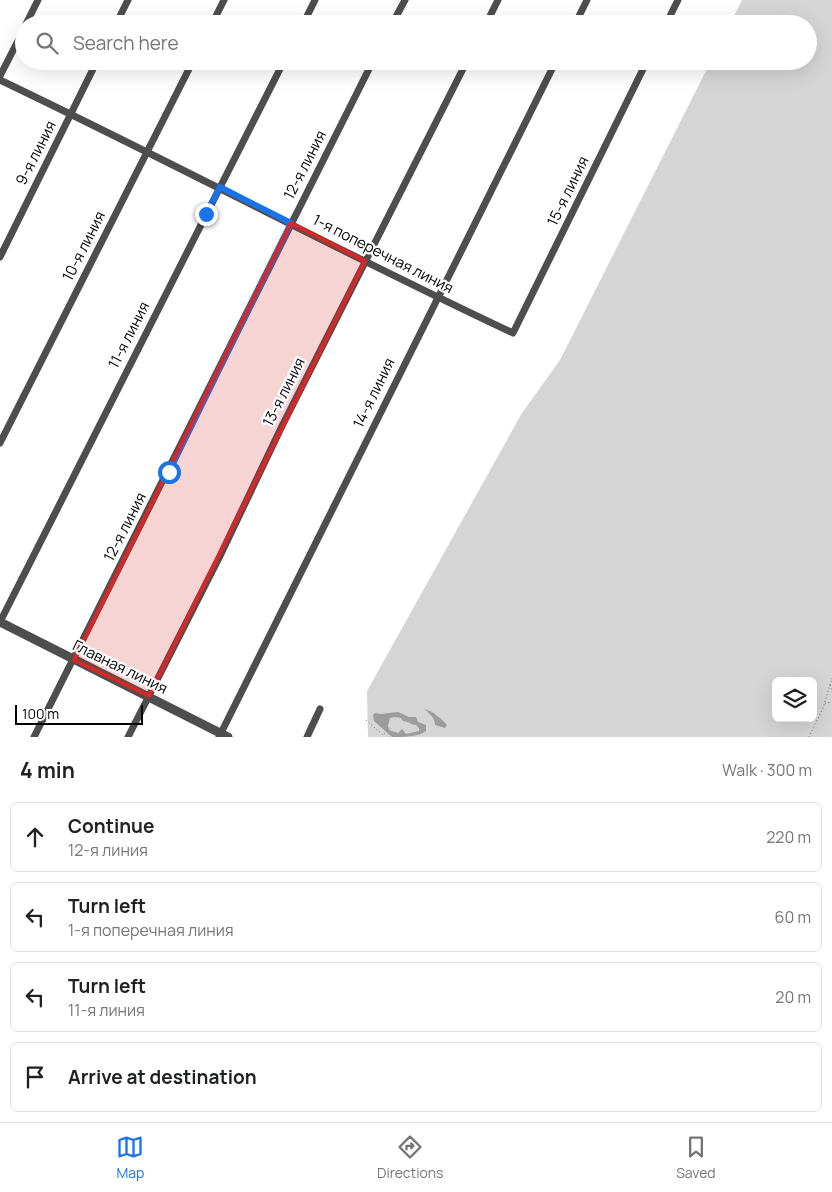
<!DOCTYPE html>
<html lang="en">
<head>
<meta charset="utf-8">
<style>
  body { margin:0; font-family:Manrope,sans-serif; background:#f6f6f6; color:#202124 }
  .controls { position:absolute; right:15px; bottom:15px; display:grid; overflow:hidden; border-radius:8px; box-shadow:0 5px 20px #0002 }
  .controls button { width:45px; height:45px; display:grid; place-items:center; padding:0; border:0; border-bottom:1px solid #e0e0e0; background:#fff; color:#202124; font:25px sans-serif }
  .scale { position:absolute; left:15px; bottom:12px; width:128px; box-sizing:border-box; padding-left:5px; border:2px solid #000; border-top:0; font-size:14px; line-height:18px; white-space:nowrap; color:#000; -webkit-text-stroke:4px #fff; paint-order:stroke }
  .stop { position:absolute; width:15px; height:15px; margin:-11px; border:4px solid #1a73e8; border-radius:50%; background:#fff }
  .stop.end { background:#1a73e8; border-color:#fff; box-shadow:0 1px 5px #0008 }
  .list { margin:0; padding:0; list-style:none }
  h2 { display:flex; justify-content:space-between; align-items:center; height:65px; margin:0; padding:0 20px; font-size:21px }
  h2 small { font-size:16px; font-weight:400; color:#757577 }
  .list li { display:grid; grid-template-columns:32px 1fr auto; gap:15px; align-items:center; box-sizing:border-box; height:70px; margin:0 10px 10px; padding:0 10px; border:1px solid #e0e0e0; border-radius:8px }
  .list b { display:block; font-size:19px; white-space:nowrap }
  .list p { margin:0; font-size:16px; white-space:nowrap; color:#757577 }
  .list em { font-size:16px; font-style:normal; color:#757577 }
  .icon { flex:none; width:28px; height:28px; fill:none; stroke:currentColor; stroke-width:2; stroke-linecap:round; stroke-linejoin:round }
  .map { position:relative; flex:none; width:832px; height:737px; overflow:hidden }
  .search { position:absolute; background:#fff; box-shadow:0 5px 20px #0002; left:15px; right:15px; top:15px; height:55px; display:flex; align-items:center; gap:12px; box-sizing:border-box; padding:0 18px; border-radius:28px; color:#757577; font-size:19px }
  .sheet { height:385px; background:#fff }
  nav { display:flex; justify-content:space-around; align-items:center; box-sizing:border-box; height:70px; border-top:1px solid #e0e0e0; background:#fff; font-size:14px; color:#757577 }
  nav a { display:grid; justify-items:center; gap:2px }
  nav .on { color:#1a73e8 }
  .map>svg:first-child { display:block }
  .green { fill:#d5d5d5; fill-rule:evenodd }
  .water { fill:#9c9c9c; fill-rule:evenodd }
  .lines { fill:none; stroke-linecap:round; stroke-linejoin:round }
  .path { stroke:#707070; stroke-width:1; stroke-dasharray:1 2.5; stroke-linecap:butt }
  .minor { stroke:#4e4e4e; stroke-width:7 }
  .tertiary { stroke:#4e4e4e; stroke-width:9 }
  .route { stroke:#1a73e8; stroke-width:6 }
  .marked { fill:#d62828; fill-opacity:0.2; stroke:#d62828; stroke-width:4; stroke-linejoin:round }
  .labels { text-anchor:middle; stroke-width:4.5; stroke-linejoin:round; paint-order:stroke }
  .street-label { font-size:15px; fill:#000; stroke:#fff }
</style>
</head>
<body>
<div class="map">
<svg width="832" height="737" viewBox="0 0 832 737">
  <rect width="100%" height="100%" fill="#fff"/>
  <!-- green -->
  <path class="green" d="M742,0H832V737H368L367,691L522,413L560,360L711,61H808V24H730ZM776,681H813V718H776Z"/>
  <!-- water -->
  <g class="water">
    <path d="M424,709C433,711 441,718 447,725L445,728L435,725C435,718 430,714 424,709Z"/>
    <path d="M398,712L409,717H416L418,722L426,725V731C419,737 402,737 392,737L374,721L373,715L375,713L381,714ZM395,717L401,718L403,721C408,721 411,725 416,725L419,728V731L406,734L402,729L398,733L389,730L388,726L390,718Z"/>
  </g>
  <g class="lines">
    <!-- path -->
    <g class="path">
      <polyline points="830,685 832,692"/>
      <polyline points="825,703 832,702"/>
      <polyline points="366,720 383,735 392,727"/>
      <polyline points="809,737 823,708 832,678"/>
    </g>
    <!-- minor -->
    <g class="minor">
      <polyline points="26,24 38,0"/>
      <polyline points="116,24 128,0"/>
      <polyline points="212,24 224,0"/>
      <polyline points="303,24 315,0"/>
      <polyline points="392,24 405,0"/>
      <polyline points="486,24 498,0"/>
      <polyline points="575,24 587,0"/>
      <polyline points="666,24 678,0"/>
      <polyline points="0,76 24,29"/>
      <path d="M0,80C172,162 340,252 513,333L647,61"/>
      <polyline points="0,257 97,61"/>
      <polyline points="0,443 193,61"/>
      <polyline points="0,622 284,61"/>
      <polyline points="34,737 373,61"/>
      <polyline points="128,737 220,556 282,426 467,61"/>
      <polyline points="219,737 556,61"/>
      <polyline points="307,737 320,709"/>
    </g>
    <!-- tertiary -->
    <polyline class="tertiary" points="0,622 228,737"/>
  </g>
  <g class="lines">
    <!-- route -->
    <polyline class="route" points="169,472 291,223 220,187 206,214"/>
  </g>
  <!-- marked area -->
  <path class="marked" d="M291,223L365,261L149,696L74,660Z"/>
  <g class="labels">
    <!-- street labels -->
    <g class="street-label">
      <text transform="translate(36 153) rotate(-63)" y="5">9-я линия</text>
      <text transform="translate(305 165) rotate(-63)" y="5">12-я линия</text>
      <text transform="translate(568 191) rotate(-64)" y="5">15-я линия</text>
      <text transform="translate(84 246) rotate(-63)" y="5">10-я линия</text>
      <text transform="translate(383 254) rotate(27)" y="5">1-я поперечная линия</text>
      <text transform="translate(129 335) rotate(-63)" y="5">11-я линия</text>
      <text transform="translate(284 392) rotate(-63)" y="5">13-я линия</text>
      <text transform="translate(374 393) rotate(-64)" y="5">14-я линия</text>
      <text transform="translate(125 527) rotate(-63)" y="5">12-я линия</text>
      <text transform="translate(120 667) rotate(26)" y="5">Главная линия</text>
    </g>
  </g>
</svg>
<div class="controls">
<button><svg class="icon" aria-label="layers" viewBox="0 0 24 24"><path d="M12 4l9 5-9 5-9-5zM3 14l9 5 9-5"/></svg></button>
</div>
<div class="scale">100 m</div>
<div class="stop" style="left:169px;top:472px"></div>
<div class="stop end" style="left:206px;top:214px"></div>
<div class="search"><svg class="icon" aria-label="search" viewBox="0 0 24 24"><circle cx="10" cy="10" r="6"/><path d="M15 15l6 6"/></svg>Search here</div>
</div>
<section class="sheet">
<h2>4 min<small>Walk · 300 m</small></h2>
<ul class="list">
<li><svg class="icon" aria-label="ahead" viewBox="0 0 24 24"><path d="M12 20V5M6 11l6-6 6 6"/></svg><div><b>Continue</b><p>12-я линия</p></div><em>220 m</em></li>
<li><svg class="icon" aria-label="left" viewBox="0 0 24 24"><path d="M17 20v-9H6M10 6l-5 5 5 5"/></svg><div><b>Turn left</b><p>1-я поперечная линия</p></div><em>60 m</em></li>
<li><svg class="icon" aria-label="left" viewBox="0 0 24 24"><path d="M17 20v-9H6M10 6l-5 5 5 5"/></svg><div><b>Turn left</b><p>11-я линия</p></div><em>20 m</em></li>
<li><svg class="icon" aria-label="arrive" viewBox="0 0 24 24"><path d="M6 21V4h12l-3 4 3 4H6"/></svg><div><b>Arrive at destination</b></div></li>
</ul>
</section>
<nav>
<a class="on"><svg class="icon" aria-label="map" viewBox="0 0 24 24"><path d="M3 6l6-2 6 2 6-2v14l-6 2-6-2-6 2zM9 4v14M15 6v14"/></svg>Map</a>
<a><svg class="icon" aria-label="directions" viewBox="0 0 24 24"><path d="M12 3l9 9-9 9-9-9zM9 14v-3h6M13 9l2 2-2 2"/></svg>Directions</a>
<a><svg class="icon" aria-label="saved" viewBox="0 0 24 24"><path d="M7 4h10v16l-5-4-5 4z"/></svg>Saved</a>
</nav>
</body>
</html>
